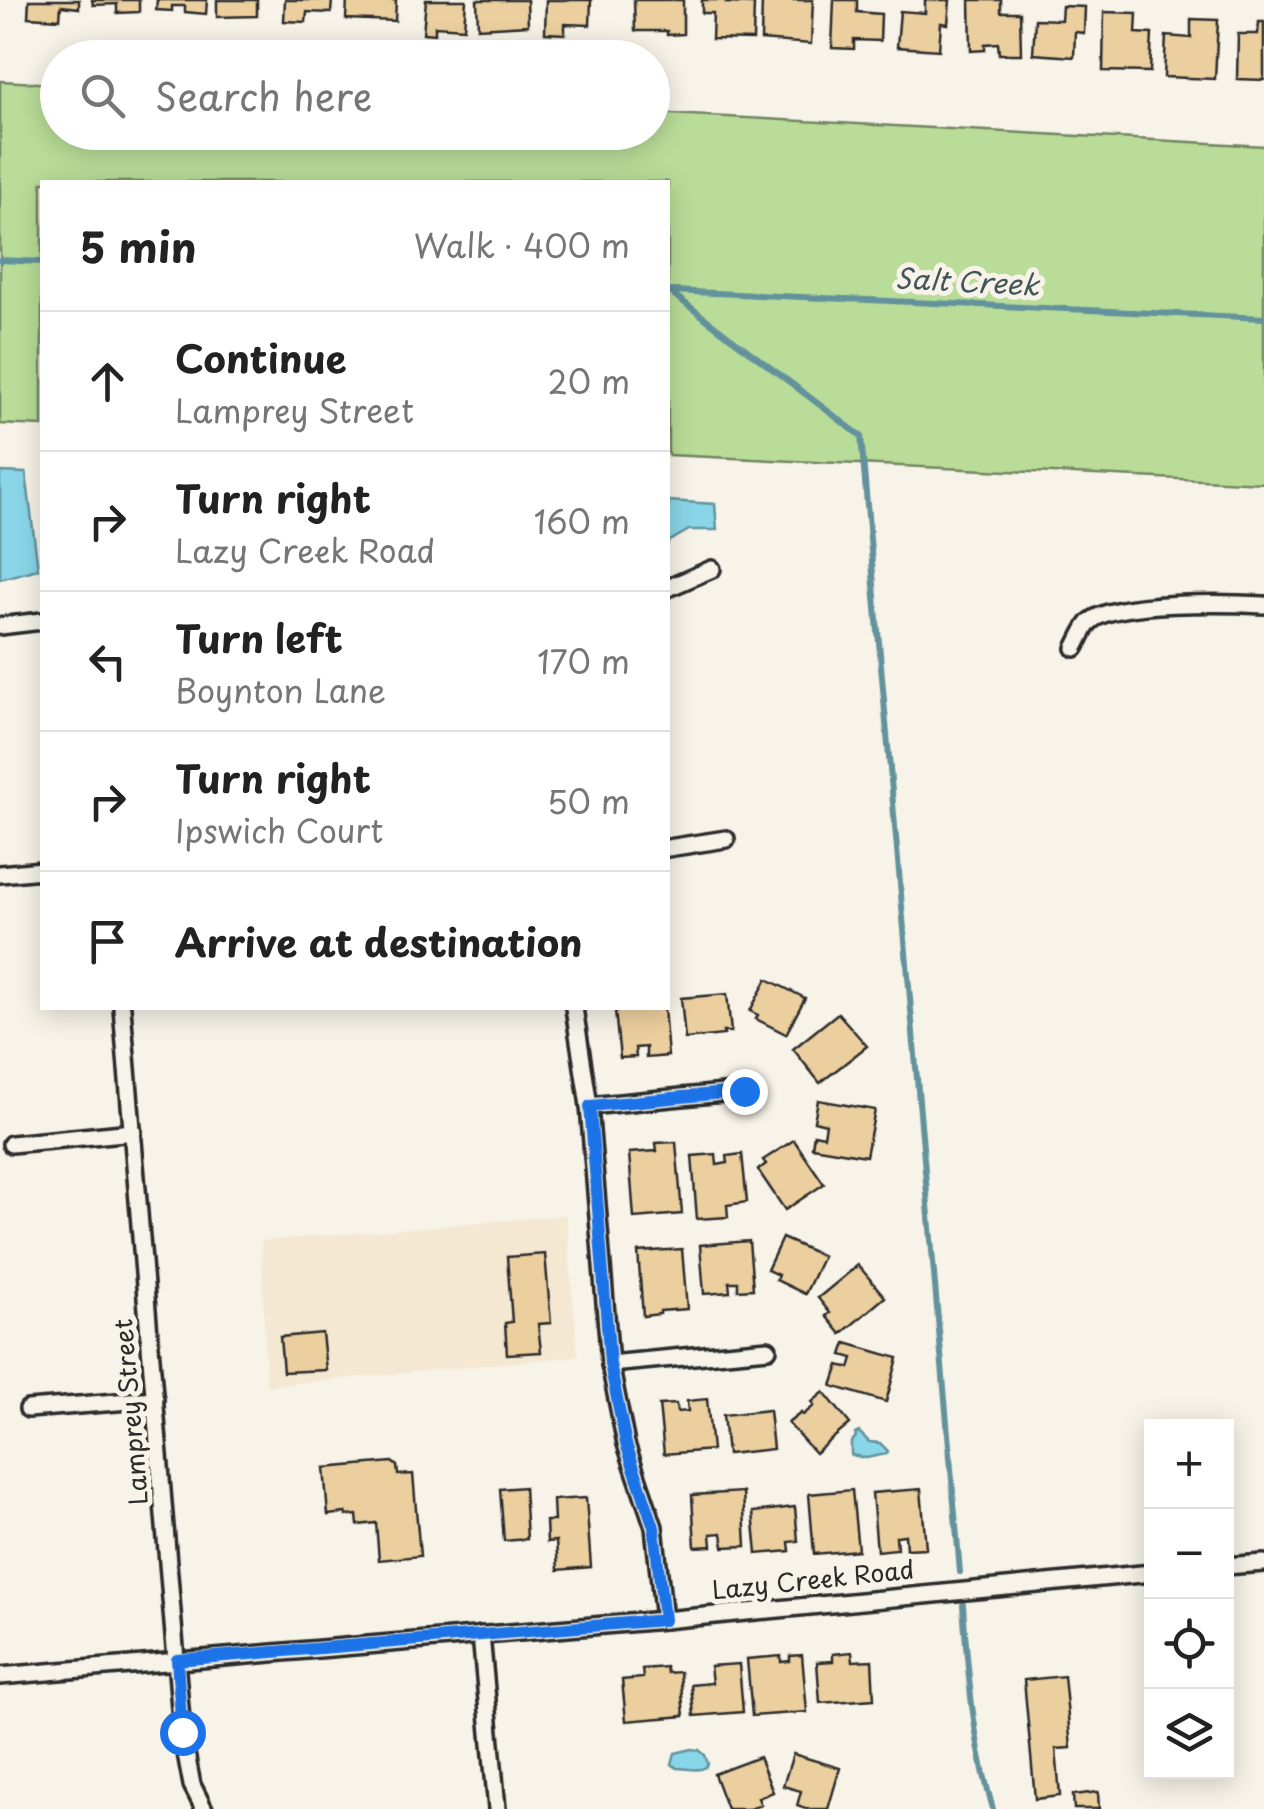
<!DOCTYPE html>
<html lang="en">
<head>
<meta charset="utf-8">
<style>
  body { margin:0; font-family:"Playpen Sans",sans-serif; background:#f6f6f6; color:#222 }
  .controls { position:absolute; right:30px; bottom:30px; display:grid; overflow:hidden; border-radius:0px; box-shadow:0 5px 25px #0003 }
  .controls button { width:90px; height:90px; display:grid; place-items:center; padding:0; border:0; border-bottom:2px solid #e0e0e0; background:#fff; color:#222; font:50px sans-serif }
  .stop { position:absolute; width:30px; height:30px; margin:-22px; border:8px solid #1a73e8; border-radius:50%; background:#fff }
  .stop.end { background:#1a73e8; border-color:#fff; box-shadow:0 2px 10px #0008 }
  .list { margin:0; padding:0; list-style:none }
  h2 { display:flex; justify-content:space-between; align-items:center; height:130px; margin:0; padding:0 40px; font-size:42px }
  h2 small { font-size:32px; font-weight:400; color:#767676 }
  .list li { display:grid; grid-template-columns:65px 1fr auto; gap:30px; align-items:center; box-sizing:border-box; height:140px; padding:0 40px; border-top:2px solid #e0e0e0 }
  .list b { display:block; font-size:38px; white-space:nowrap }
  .list p { margin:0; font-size:32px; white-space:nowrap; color:#767676 }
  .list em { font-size:32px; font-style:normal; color:#767676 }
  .icon { flex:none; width:55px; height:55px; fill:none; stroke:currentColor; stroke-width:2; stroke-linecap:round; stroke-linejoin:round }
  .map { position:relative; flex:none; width:1264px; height:1809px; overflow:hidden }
  .search { position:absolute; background:#fff; box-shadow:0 5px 25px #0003; left:40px; top:40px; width:630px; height:110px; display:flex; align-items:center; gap:25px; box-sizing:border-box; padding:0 35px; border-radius:55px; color:#767676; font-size:38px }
  .panel { position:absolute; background:#fff; box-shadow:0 5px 25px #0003; left:40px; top:180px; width:630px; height:830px; border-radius:0px }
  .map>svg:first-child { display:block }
  .built { fill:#f4e8d2 }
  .green { fill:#b9dd98; stroke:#728462; stroke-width:2.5 }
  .water { fill:#89d6e8; stroke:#63929c; stroke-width:2.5 }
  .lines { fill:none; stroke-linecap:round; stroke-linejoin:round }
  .stream { stroke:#63929c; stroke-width:6 }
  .building { fill:#eccf9f; stroke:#2b2b2b; stroke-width:2.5 }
  .minor-casing { stroke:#2b2b2b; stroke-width:22 }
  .minor { stroke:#f7f3e8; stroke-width:15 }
  .route { stroke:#1a73e8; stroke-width:12 }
  .labels { text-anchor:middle; stroke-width:10; stroke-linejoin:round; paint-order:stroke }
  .street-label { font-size:25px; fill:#2b2b2b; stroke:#f7f3e8 }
  .water-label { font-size:28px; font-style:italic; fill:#42565a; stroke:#f7f3e8 }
</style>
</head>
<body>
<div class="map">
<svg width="1264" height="1809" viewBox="0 0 1264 1809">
  <rect width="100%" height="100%" fill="#f7f3e8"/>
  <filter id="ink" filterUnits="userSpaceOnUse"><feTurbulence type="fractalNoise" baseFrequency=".01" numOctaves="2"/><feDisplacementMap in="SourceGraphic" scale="20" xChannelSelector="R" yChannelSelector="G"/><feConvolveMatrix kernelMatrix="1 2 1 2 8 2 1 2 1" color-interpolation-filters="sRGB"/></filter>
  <g filter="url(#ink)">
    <!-- built -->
    <polygon class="built" points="566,1215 578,1356 266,1386 261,1241"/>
    <!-- green -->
    <polygon class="green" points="0,81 57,84 58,132 652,132 653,113 1264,146 1264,483 668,455 668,182 42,182 42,426 0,424"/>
    <!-- water -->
    <g class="water">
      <polygon points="0,472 26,473 38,569 0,579"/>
      <polygon points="668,501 715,504 717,530 689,530 668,542"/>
      <polygon points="859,1432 869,1442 880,1443 888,1451 887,1454 866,1458 851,1455 851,1442 856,1437 855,1434"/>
      <path d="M692,1749L699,1750L705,1755L708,1764L706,1767C697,1772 687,1768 677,1768L672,1764L675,1753Z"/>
    </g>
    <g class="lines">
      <!-- stream -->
      <g class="stream">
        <polyline points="0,260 42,262"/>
        <polyline points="669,291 861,436 960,1572"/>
        <polyline points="671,291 1264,318"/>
        <path d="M963,1605C968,1675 973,1742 993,1809"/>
      </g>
    </g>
    <!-- building -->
    <g class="building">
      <polygon points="29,0 79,0 79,8 61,6 60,19 28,17"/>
      <polygon points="92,0 139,0 139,12 117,13 117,4 93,5"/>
      <polygon points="157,0 207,0 206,14 185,12 185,6 172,6 172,11 156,10"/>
      <polygon points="217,0 257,0 257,16 217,17"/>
      <polygon points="285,0 332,0 331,13 307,12 306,22 284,21"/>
      <polygon points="347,0 396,0 395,21 346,19"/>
      <polygon points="426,0 466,0 464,28 435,26 435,34 423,33"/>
      <polygon points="477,0 527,0 528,25 478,28"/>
      <polygon points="546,0 591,0 590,25 565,24 565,34 545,33"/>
      <polygon points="634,0 683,0 683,34 667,35 667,31 635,31"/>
      <polygon points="702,0 726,0 726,3 754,4 753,40 712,39 713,13 702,13"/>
      <polygon points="762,0 813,0 811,44 761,40"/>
      <polygon points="834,0 857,0 857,12 881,14 880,41 854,40 854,49 832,48"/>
      <polygon points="925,0 950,0 948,24 941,23 939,50 897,47 900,11 925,13"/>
      <polygon points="970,0 1001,0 1001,12 1020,12 1021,54 999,54 998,43 985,44 985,50 971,51"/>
      <polygon points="1062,6 1085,7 1084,33 1075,32 1074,57 1033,54 1035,19 1061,20"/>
      <polygon points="1104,12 1137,13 1136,33 1152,34 1150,72 1103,71"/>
      <polygon points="1191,19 1218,20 1215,79 1164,77 1166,36 1191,38"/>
      <polygon points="1259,22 1264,22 1264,80 1237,79 1238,34 1258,34"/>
      <polygon points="767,979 805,998 786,1034 756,1019 758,1015 750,1011"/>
      <polygon points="727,994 731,1032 723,1032 724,1035 685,1039 681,998"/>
      <polygon points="664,1008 668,1056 646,1058 646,1047 635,1048 636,1057 620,1058 615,1011"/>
      <polygon points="838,1013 867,1046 820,1083 793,1049"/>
      <polygon points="818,1100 875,1110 866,1156 812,1147 814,1134 824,1136 826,1124 814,1121"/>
      <polygon points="794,1140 824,1184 785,1210 758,1170 766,1164 763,1160"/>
      <polygon points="676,1142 682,1214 634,1218 629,1153 657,1151 656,1143"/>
      <polygon points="716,1154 717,1165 728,1163 727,1156 742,1154 747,1202 727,1205 728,1217 697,1219 692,1156"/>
      <polygon points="782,1238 823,1256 805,1294 776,1280 778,1275 767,1270"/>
      <polygon points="749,1241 753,1289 738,1290 738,1282 729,1282 730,1292 704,1294 700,1245"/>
      <polygon points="682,1249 687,1309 660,1311 660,1314 643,1316 638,1252"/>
      <polygon points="545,1254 551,1323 538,1324 541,1352 507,1354 505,1323 512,1322 507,1257"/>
      <polygon points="858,1265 885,1297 841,1334 826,1316 830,1313 818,1298"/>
      <polygon points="322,1333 326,1370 283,1372 280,1337"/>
      <polygon points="846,1343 898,1358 886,1402 832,1386 839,1365 850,1368 853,1358 842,1355"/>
      <polygon points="824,1392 850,1424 815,1453 788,1423 801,1413 803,1415 814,1406 812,1402"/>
      <polygon points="707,1399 712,1450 664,1454 659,1405 676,1404 677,1412 688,1411 687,1401"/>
      <polygon points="769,1410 773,1449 727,1454 723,1415"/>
      <polygon points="392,1462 397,1466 398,1475 413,1474 420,1556 379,1560 376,1523 358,1525 357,1515 346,1516 346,1513 328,1515 324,1468"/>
      <polygon points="524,1487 527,1539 504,1541 500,1489"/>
      <polygon points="921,1489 926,1548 906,1549 905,1535 896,1536 897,1549 877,1551 872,1493"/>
      <polygon points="852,1490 858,1550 814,1554 809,1494"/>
      <polygon points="743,1492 746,1546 724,1547 722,1533 711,1534 712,1546 695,1547 692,1495"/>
      <polygon points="586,1498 591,1567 558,1570 556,1541 547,1542 546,1521 554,1521 553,1500"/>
      <polygon points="795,1507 798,1541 789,1542 790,1551 757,1554 753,1512"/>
      <polygon points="852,1652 853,1661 872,1660 874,1699 820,1703 817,1662 833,1661 833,1654"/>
      <polygon points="802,1655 807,1712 752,1716 747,1659 781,1656 781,1662 790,1661 790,1656"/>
      <polygon points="739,1664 743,1712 694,1716 691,1685 712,1683 710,1666"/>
      <polygon points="666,1667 667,1673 680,1672 684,1716 626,1721 622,1680 643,1678 642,1669"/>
      <polygon points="1064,1676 1071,1748 1056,1749 1060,1796 1035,1799 1024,1680"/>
      <polygon points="793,1754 840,1768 828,1809 806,1809 797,1806 801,1791 783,1786"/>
      <polygon points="759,1757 773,1792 758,1798 761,1805 749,1809 727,1809 714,1774"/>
      <polygon points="1098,1792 1099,1809 1074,1809 1073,1795"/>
    </g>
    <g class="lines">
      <defs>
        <g id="minor">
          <polyline points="668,588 712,569"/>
          <polyline points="0,626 42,621"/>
          <path d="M1075,648C1080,640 1084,627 1091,621C1115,600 1230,603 1264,605"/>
          <polyline points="668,848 726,839"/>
          <polyline points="0,874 42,870"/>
          <polyline points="122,1008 182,1732 192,1785 204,1809"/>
          <polyline points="574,1008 589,1106 610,1364 626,1444 654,1527 664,1620"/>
          <polyline points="589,1106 744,1091"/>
          <polyline points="11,1144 133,1132"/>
          <polyline points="610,1364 768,1349"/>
          <polyline points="28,1409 155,1399"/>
          <polyline points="1226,1566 1264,1563"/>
          <polyline points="481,1635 497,1809"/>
          <polyline points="0,1676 664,1620 1152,1573"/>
        </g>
      </defs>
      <!-- minor casing -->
      <use href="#minor" class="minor-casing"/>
      <!-- minor -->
      <use href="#minor" class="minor"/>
    </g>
  </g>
  <g class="lines" filter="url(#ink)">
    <!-- route -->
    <polyline class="route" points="182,1732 177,1660 664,1620 654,1527 626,1444 610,1364 590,1106 744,1091"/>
  </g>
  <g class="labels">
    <!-- street labels -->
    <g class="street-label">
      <text transform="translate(131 1412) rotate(-95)" y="9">Lamprey Street</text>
      <text transform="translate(813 1580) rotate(-6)" y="9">Lazy Creek Road</text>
    </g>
    <!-- water labels -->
    <g class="water-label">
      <text transform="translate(967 282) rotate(3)" y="10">Salt Creek</text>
    </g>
  </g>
</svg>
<div class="controls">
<button>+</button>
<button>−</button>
<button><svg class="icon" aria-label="locate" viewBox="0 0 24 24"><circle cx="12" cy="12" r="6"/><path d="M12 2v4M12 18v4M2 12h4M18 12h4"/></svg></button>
<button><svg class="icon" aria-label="layers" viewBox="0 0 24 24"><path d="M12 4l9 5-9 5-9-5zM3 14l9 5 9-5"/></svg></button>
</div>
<div class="stop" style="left:182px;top:1732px"></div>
<div class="stop end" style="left:744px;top:1091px"></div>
<div class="search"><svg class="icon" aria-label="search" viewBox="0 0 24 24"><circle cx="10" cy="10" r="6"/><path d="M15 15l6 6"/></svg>Search here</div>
<section class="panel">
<h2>5 min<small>Walk · 400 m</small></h2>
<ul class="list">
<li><svg class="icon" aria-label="ahead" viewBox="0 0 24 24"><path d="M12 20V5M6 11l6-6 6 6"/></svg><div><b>Continue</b><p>Lamprey Street</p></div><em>20 m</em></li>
<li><svg class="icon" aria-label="right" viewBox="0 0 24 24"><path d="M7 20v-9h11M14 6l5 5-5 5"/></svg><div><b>Turn right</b><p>Lazy Creek Road</p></div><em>160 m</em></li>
<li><svg class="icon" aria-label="left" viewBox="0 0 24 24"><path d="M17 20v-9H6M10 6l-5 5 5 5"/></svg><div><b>Turn left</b><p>Boynton Lane</p></div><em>170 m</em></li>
<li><svg class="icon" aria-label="right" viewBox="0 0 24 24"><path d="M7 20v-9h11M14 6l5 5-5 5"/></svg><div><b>Turn right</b><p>Ipswich Court</p></div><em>50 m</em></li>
<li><svg class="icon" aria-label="arrive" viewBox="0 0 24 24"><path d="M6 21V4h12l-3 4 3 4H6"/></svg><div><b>Arrive at destination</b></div></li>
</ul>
</section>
</div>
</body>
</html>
